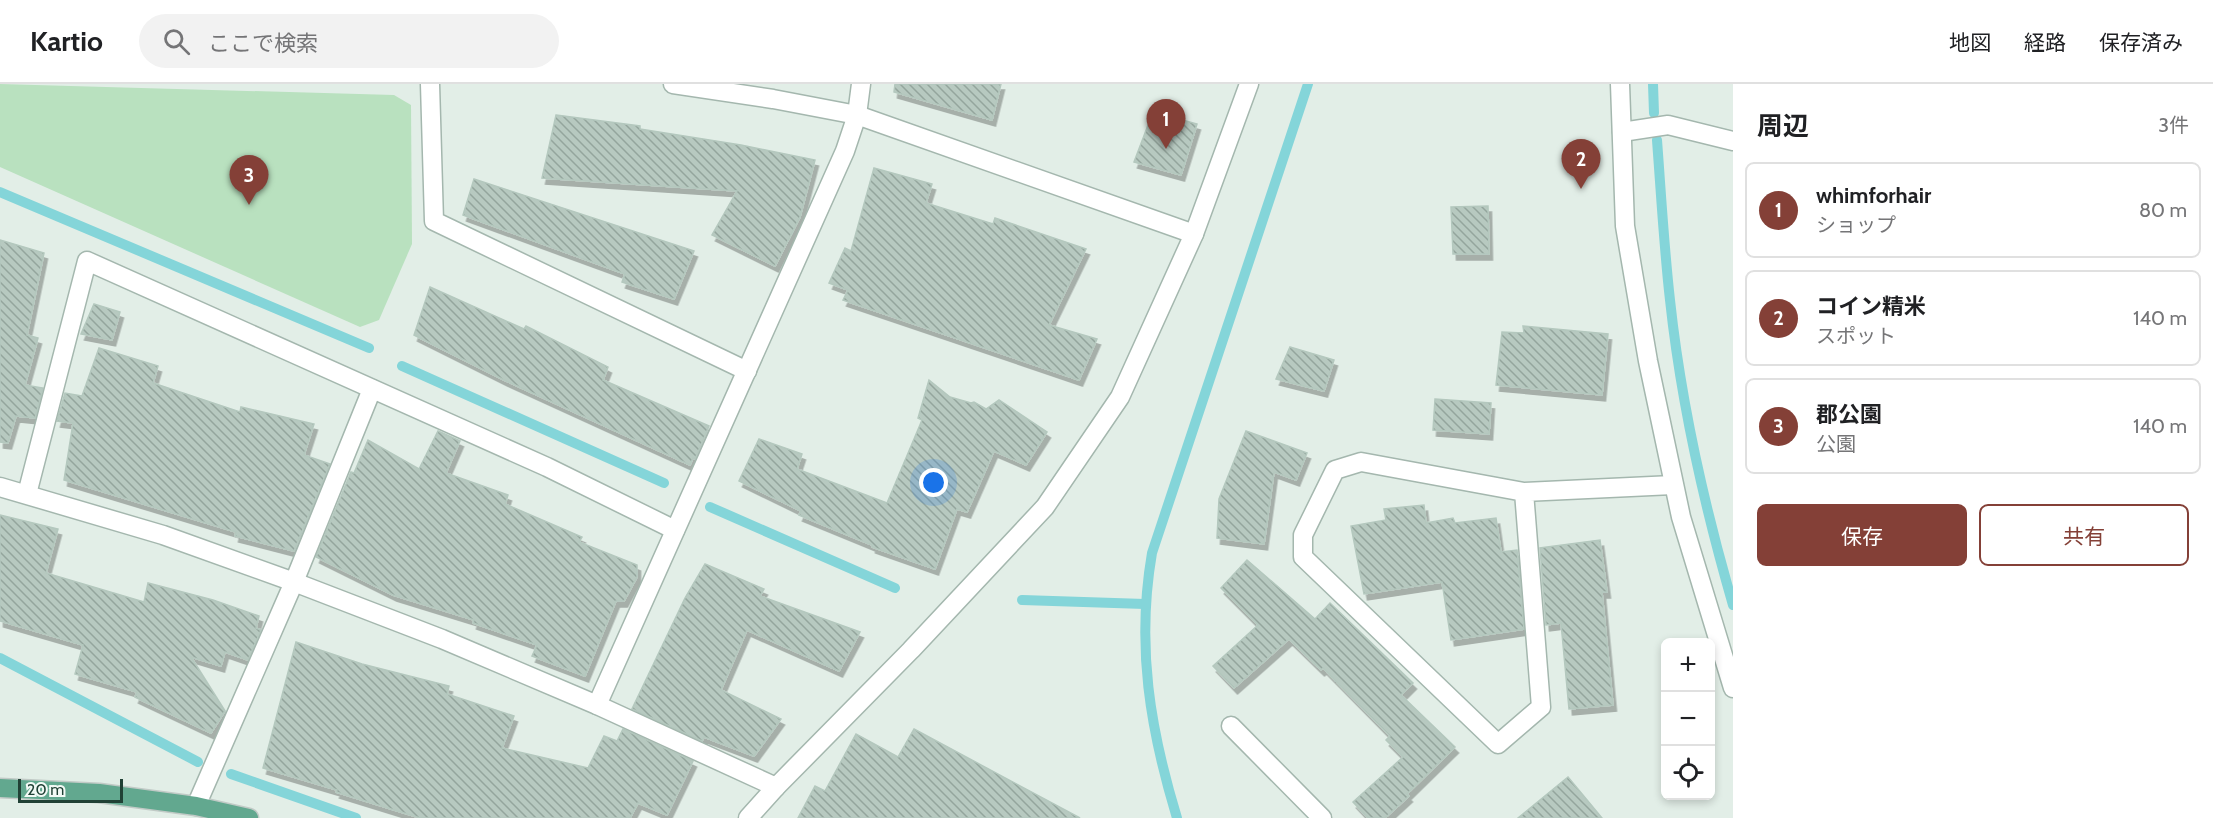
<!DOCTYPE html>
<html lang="ja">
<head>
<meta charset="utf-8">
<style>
  body { margin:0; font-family:Cabin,"Noto Sans JP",sans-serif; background:#f2f2f2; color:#202124 }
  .controls { position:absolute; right:18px; bottom:18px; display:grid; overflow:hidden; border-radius:9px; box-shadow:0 3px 9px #0003 }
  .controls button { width:54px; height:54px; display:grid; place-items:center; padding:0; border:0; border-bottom:2px solid #e0e0e0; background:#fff; color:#202124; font:30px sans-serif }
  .scale { position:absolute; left:18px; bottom:15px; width:105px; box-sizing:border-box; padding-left:6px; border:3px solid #204135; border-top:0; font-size:16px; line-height:21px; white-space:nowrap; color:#204135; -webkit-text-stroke:4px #f3faf6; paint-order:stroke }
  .you { position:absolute; left:934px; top:399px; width:21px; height:21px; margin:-15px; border:4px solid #fff; border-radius:50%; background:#1a73e8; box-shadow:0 0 0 9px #1a73e833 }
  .badge { display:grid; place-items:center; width:39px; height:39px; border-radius:50%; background:#844037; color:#fff; font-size:20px; font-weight:700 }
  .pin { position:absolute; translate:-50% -50px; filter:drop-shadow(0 2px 3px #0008) }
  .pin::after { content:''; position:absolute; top:32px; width:21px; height:18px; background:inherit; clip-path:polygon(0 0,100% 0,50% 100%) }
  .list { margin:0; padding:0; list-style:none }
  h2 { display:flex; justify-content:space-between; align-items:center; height:78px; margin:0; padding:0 24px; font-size:26px }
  h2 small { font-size:20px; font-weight:400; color:#757577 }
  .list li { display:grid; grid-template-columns:39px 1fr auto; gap:18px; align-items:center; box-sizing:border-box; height:96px; margin:0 12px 12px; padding:0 12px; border:2px solid #e0e0e0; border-radius:9px }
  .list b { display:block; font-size:22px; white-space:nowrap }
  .list p { margin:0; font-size:20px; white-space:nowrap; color:#757577 }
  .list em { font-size:20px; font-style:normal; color:#757577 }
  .actions { display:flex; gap:12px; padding:18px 24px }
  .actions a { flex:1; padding:14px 0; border:2px solid #844037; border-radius:9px; text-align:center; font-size:21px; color:#844037 }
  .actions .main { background:#844037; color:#fff }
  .icon { flex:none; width:33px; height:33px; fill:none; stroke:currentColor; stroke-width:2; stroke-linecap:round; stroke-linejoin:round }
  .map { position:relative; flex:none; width:1733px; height:734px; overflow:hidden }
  header { display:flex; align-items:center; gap:36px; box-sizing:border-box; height:84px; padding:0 30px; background:#fff; border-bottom:2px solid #e0e0e0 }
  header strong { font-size:28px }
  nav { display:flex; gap:33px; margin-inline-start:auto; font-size:21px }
  .search { width:420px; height:54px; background:#f2f2f2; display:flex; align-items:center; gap:15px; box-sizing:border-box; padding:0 21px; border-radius:33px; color:#757577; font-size:22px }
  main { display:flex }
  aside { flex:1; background:#fff }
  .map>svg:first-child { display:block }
  .park { fill:#b9e1bf }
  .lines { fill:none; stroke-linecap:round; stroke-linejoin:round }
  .stream { stroke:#84d5d9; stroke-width:10 }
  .building { fill:url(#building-back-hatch); stroke:#b4c8be; stroke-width:1.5; filter:url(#shadow) }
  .minor-casing { stroke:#a4b7ae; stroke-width:21 }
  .tertiary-casing { stroke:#a4b7ae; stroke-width:21 }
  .primary-casing { stroke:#c1cac6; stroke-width:21 }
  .minor { stroke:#fff; stroke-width:18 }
  .tertiary { stroke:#fff; stroke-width:18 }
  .primary { stroke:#62a88f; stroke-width:18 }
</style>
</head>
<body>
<header>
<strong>Kartio</strong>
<div class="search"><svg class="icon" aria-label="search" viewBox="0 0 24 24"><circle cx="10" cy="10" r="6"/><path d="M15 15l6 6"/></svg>ここで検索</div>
<nav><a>地図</a><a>経路</a><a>保存済み</a></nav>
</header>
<main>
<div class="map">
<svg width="1733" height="734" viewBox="0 0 1733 734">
  <defs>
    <pattern id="building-back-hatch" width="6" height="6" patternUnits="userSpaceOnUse" patternTransform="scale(1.5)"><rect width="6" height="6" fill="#b7c9c0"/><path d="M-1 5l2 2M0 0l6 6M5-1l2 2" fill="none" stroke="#94a59d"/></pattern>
    <filter id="shadow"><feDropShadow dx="3.5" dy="6" stdDeviation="0" flood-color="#0004"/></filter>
  </defs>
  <rect width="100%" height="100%" fill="#e2eee7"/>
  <!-- park -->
  <polygon class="park" points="0,0 394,11 411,21 412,160 379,236 360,243 0,83"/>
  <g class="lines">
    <!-- stream -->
    <g class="stream">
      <polyline points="1653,0 1654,29"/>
      <path d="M1657,56C1661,109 1664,163 1670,216C1681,319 1704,421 1733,521"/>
      <polyline points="0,108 369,264"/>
      <polyline points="402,282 664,399"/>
      <polyline points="710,423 895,504"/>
      <polyline points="1022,516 1145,520"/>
      <polyline points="0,574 198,678"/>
      <polyline points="231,690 356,734"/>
      <path d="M1177,734C1150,645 1136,562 1152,469L1308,0"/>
    </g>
  </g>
  <!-- building -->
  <g class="building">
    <polygon points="895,0 1001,0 992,36 894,8"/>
    <polygon points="1153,28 1197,40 1181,91 1134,78"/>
    <polygon points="556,31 640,42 640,45 741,61 815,76 800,133 775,182 712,151 737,107 542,94"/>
    <polygon points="874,84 932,100 926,119 993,140 995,134 1086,165 1049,241 1097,255 1079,296 843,216 848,206 829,199 845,164 851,167"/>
    <polygon points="474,95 694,167 674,215 622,198 625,190 463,131"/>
    <polygon points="1488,122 1489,170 1453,170 1451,123"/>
    <polygon points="0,156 44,169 27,251 38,254 25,301 43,304 35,334 16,332 8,359 0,358"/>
    <polygon points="430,203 524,245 526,242 608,283 603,296 709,342 695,375 693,374 690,381 504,296 414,251"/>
    <polygon points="94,220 120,228 112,256 81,250"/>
    <polygon points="1523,242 1608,250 1602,311 1496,301 1502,248 1524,249"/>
    <polygon points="1290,263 1334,276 1324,307 1276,295"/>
    <polygon points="99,264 158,282 153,299 240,328 241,323 314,340 304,371 330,380 294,467 235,452 236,448 64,396 73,339 57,337 65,309 82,312"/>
    <polygon points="929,296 950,313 971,319 974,318 986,325 999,316 1047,348 1026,381 994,367 967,428 957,425 935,485 872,463 872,461 799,431 801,427 739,397 759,355 802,370 797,385 887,419 922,336 918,334"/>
    <polygon points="1435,315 1491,319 1489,350 1433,346"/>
    <polygon points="438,347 460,357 446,389 508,411 505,420 582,453 579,458 637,481 637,493 624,517 616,517 585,592 532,572 537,561 473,539 474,536 393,511 316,473 351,388 354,389 368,356 419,385"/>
    <polygon points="1246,347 1307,369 1296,396 1274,388 1264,460 1217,454 1219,415"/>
    <polygon points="1424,421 1426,439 1453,434 1455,439 1496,434 1501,468 1517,466 1524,545 1451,556 1442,498 1364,510 1351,442 1386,436 1384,425"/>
    <polygon points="0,431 58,445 46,489 144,518 148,499 213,516 259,532 256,544 261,546 248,576 225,568 221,582 191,573 225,627 211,649 135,613 137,608 75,590 83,561 0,537"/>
    <polygon points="1600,456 1607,508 1602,508 1613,621 1569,625 1561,539 1546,541 1540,464"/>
    <polygon points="1247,476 1315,535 1330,519 1413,599 1401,611 1455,663 1407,710 1409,712 1385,734 1368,734 1353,718 1403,673 1386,656 1390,652 1323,584 1321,586 1289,555 1234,604 1213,582 1258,541 1221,504"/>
    <polygon points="705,480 764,505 760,512 860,548 839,587 747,546 721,606 781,635 754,672 704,653 702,657 632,625 685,514"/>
    <polygon points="296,558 362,580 449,602 447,610 514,632 502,664 588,684 604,652 617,657 623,645 693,677 667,731 638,719 630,734 420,734 336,708 337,706 263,684"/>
    <polygon points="914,645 1080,734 798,734 815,702 825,707 856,650 898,673"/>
    <polygon points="1568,693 1602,734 1518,734"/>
  </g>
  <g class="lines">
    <defs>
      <g id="minor">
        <polyline points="430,0 434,137 747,287"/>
        <polyline points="1620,0 1625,142 1648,277 1681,433 1733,604"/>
        <polyline points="1622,48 1668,41 1733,57"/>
        <polyline points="0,403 163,451 294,498 442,555 597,621 776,703"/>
        <polyline points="1524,408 1541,623 1498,660 1303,473 1303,451 1335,386 1361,378 1524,408 1673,401"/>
        <polyline points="27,410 87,177 547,383 675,446"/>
        <polyline points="597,621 845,67 857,31 861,0"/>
        <polyline points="1231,642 1322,734"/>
        <polyline points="196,722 294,498 372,305"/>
      </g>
      <g id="tertiary">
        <polyline points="673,0 773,15 857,31 1194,150"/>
        <polyline points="748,734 776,703 911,566 1045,423 1120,313 1194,150 1249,0"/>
      </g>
      <polyline id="primary" points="0,704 99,709 196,722 249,734"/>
    </defs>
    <!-- minor casing -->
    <use href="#minor" class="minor-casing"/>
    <!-- tertiary casing -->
    <use href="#tertiary" class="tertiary-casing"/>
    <!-- primary casing -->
    <use href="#primary" class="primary-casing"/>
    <!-- minor -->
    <use href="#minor" class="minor"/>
    <!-- tertiary -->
    <use href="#tertiary" class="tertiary"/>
    <!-- primary -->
    <use href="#primary" class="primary"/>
  </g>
</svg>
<div class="controls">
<button>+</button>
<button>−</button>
<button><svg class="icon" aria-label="locate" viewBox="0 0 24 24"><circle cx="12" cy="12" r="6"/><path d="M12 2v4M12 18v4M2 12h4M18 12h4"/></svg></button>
</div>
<div class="scale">20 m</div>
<div class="you"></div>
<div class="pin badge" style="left:1166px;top:65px">1</div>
<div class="pin badge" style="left:1581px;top:105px">2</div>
<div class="pin badge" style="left:249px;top:121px">3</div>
</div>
<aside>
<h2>周辺<small>3件</small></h2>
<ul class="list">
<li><span class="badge">1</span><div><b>whimforhair</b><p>ショップ</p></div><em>80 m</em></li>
<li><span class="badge">2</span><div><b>コイン精米</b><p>スポット</p></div><em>140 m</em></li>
<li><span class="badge">3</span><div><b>郡公園</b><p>公園</p></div><em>140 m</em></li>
</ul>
<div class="actions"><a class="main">保存</a><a>共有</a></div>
</aside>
</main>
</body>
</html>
